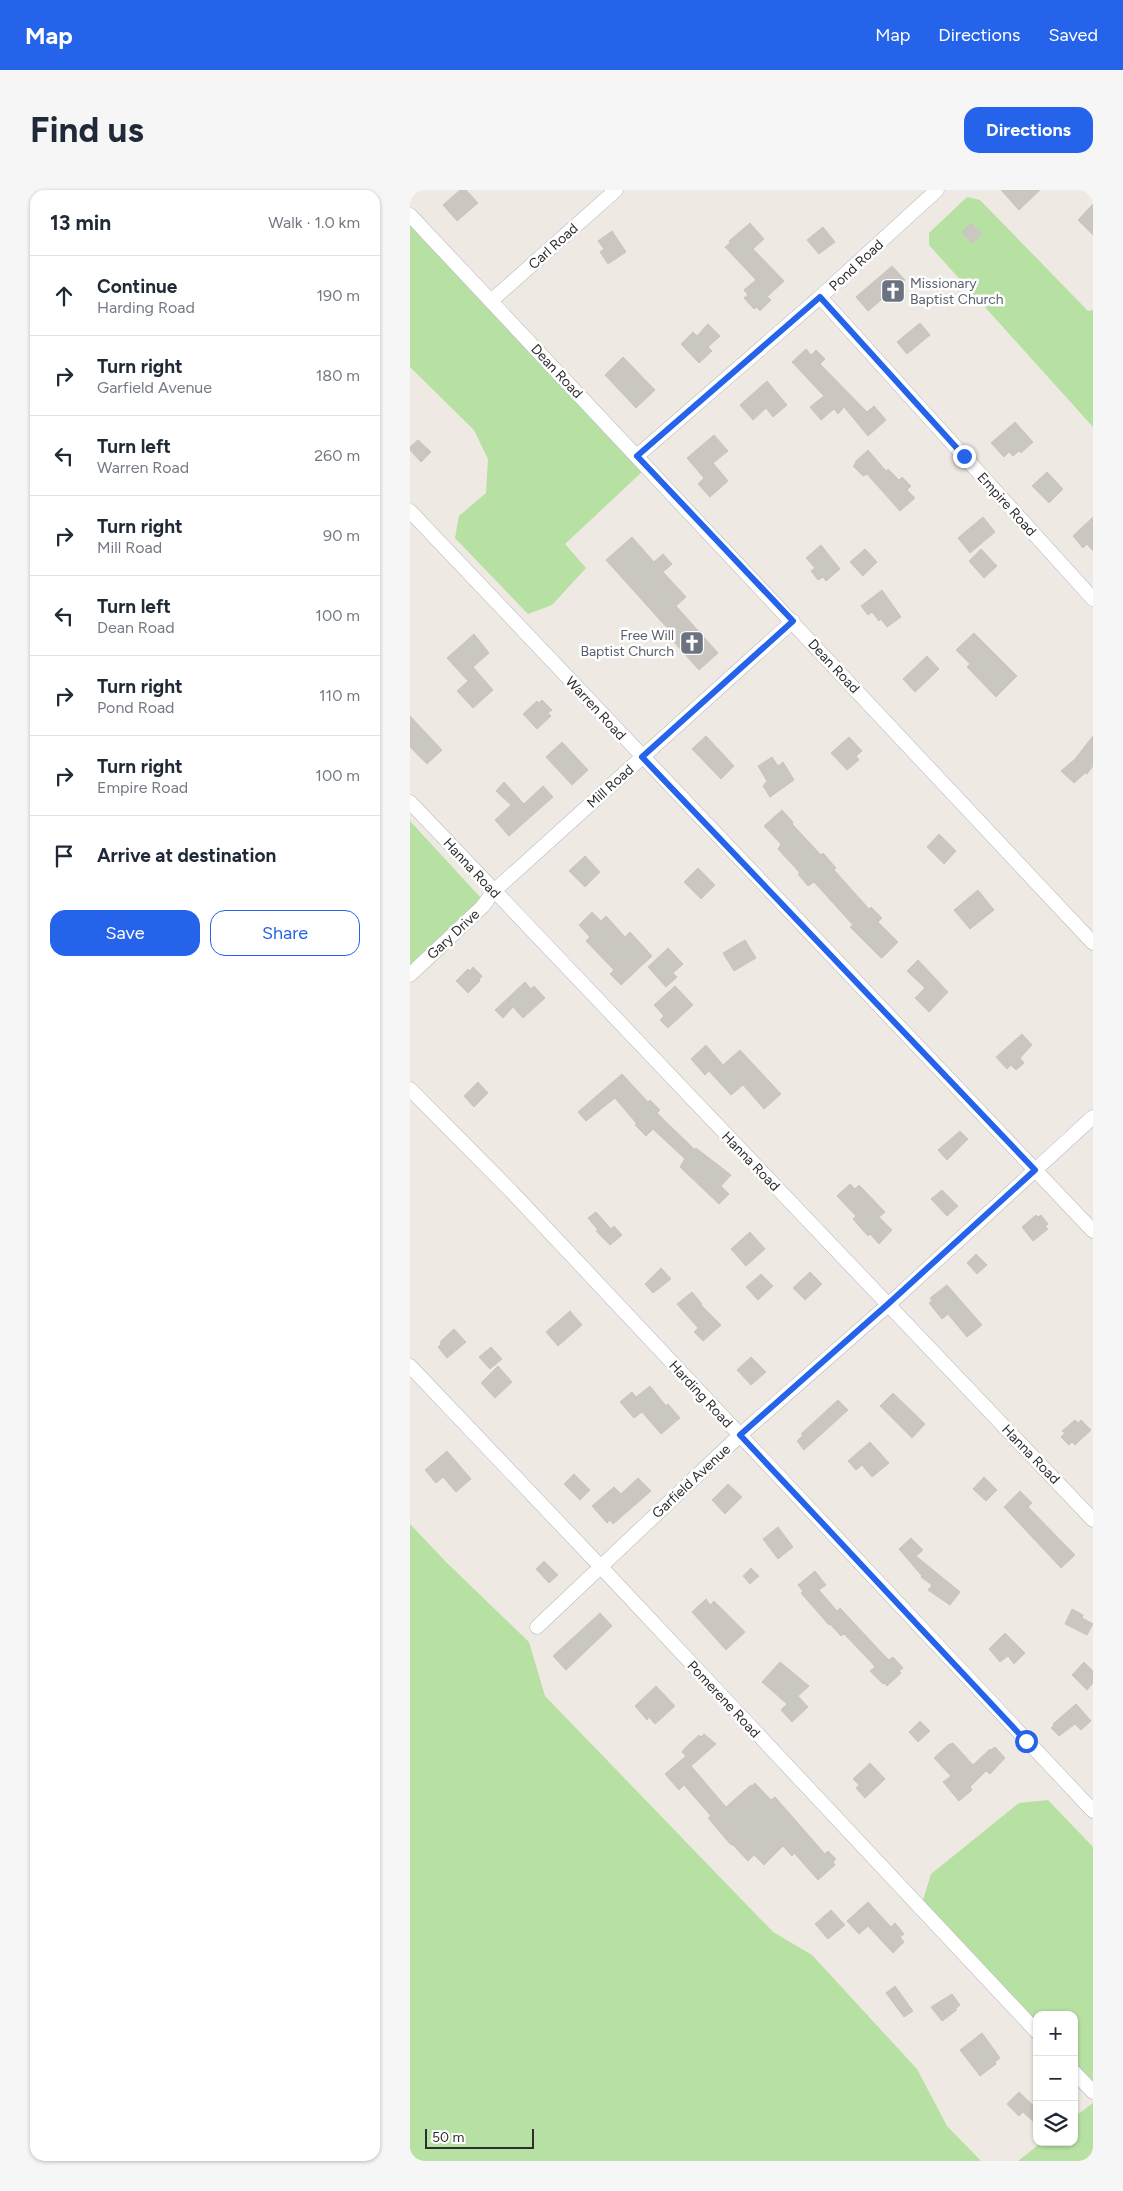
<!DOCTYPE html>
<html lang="en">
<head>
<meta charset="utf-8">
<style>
  body { margin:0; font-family:Figtree,sans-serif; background:#f6f6f7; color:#1f2937 }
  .controls { position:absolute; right:15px; bottom:15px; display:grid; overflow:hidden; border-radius:10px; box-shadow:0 1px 4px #0004 }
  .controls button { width:45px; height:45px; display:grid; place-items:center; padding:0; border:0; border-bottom:1px solid #e0e1e3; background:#fff; color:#1f2937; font:25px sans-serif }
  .scale { position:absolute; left:15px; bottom:12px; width:109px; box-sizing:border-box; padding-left:5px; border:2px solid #2e2e2e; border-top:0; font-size:14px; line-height:18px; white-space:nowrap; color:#2e2e2e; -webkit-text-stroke:4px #fff; paint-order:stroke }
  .stop { position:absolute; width:15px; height:15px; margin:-11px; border:4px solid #2563eb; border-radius:50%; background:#fff }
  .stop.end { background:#2563eb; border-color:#fff; box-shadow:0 1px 5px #0008 }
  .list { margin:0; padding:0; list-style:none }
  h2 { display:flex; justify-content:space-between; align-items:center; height:65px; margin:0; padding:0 20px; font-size:21px }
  h2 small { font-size:16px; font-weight:400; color:#747a83 }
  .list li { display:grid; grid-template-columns:32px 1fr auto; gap:15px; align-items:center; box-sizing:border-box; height:80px; padding:0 20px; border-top:1px solid #e0e1e3 }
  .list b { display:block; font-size:19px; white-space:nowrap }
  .list p { margin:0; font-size:16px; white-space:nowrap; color:#747a83 }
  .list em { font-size:16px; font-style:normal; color:#747a83 }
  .actions { display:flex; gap:10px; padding:15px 20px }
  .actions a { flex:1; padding:11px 0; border:1px solid #2563eb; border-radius:15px; text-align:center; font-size:18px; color:#2563eb }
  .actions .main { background:#2563eb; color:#fff }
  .icon { flex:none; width:28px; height:28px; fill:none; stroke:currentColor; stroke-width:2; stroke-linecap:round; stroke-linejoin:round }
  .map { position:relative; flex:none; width:683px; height:1971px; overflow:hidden; border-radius:15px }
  header { display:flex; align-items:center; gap:30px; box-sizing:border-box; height:70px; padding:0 25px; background:#2563eb; color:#fff }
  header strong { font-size:24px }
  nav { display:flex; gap:28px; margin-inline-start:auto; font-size:18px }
  .intro { display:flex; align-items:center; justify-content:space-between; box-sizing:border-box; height:120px; padding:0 30px }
  h1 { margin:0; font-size:35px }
  .button { padding:12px 22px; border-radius:15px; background:#2563eb; color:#fff; font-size:18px; font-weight:700 }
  main { display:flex; gap:30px; padding:0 30px }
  aside { flex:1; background:#fff; border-radius:15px; box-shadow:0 1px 4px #0004 }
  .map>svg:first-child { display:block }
  .green { fill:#b7e0a3 }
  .building { fill:#cac7c0; stroke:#cac5bb }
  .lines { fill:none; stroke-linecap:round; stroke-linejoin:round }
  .street-casing { stroke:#b5b7c0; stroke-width:15 }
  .street { stroke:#fff; stroke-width:14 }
  .route { stroke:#2563eb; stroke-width:6 }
  .labels { text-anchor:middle; stroke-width:5; stroke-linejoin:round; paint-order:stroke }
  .street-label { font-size:14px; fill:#2e2e2e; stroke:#fff }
  .worship-label { font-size:14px; fill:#5b616d; stroke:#fff; text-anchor:start }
</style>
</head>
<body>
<header>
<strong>Map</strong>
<nav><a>Map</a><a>Directions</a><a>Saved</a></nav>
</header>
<div class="intro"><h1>Find us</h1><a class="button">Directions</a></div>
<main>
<aside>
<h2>13 min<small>Walk · 1.0 km</small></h2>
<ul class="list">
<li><svg class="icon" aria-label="ahead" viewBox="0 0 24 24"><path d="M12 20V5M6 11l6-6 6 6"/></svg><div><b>Continue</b><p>Harding Road</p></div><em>190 m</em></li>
<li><svg class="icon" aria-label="right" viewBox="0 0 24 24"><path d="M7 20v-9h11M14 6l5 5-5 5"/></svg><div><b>Turn right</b><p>Garfield Avenue</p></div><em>180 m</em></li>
<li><svg class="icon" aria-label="left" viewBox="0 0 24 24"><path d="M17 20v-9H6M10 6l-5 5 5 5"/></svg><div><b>Turn left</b><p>Warren Road</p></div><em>260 m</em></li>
<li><svg class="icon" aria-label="right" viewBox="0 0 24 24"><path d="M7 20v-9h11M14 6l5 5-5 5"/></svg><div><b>Turn right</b><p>Mill Road</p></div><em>90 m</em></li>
<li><svg class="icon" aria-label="left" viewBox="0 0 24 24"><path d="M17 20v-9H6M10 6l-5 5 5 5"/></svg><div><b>Turn left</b><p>Dean Road</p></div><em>100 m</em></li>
<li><svg class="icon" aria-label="right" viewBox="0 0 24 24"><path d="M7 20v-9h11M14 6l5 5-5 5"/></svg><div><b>Turn right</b><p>Pond Road</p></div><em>110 m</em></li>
<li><svg class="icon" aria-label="right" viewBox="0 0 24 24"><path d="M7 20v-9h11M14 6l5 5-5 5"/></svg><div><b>Turn right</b><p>Empire Road</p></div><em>100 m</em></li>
<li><svg class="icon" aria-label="arrive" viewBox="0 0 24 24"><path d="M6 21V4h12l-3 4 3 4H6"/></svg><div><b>Arrive at destination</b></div></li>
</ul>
<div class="actions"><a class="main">Save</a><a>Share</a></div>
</aside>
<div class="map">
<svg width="683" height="1971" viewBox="0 0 683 1971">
  <rect width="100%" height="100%" fill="#eee9e2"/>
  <!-- green -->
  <g class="green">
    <polygon points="557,7 570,10 678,121 683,120 683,237 519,55 519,43"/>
    <polygon points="0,35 233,281 155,354 176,378 142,415 118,424 45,348 49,326 76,303 78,269 64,240 0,177"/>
    <polygon points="0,631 71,708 67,716 0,779"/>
    <polygon points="0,1334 36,1372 119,1452 135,1506 363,1742 402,1765 507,1879 537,1936 571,1971 0,1971"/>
    <polygon points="638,1610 683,1657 683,1893 664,1872 664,1825 627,1825 627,1832 513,1710 521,1684 609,1613"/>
    <polygon points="683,1913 683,1971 608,1971 632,1952 664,1952 664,1927"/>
  </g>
  <!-- building -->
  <g class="building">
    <polygon points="50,0 56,0 68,13 47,31 33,15"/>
    <polygon points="591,0 630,0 609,20"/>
    <polygon points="683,14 683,45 668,30"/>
    <polygon points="340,33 354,49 343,59 374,91 357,107 361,110 350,121 347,117 344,119 334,108 338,105 334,100 346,90 315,57 320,53 319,51"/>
    <polygon points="561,33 572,44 562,53 552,42"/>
    <polygon points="413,37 425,52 409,64 397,50"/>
    <polygon points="202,41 216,62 198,74 190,62 194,59 188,51"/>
    <polygon points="482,76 495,90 458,121 446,107"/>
    <polygon points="510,133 520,145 497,164 487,152"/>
    <polygon points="298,134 310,146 298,157 302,161 289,173 271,154 283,142 287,146"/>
    <polygon points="396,159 401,165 406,160 415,169 410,174 457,222 464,216 476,230 458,246 434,217 428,224 424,219 411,230 400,217 414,206 382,172"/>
    <polygon points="213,167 245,200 226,218 195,185"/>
    <polygon points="357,191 377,215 363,227 356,218 343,230 330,215"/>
    <polygon points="605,232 623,252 611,263 609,261 603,266 599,262 594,267 581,253"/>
    <polygon points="304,245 318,261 303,273 318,291 300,307 288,294 294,288 277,268"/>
    <polygon points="8,250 21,262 11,272 0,260 0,257"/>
    <polygon points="458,260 476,281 478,279 489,290 492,287 501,296 497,300 505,308 490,321 457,284 453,286 443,276 446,273 445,272"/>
    <polygon points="637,282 653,299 639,313 622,296"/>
    <polygon points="573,327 585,342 560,363 548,348"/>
    <polygon points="683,327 683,361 677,354 673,358 663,346"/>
    <polygon points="222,347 244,372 253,364 262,374 253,382 276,407 266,416 308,463 289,480 256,443 259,440 196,370"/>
    <polygon points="411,355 430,379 416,391 413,387 408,390 401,381 405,378 396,368"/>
    <polygon points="455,359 467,372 453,386 440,372"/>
    <polygon points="571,359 587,376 574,388 559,371"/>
    <polygon points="472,400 491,427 477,437 471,429 469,431 462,422 458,425 451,416"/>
    <polygon points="564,443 607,486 586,507 557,477 560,474 546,460"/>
    <polygon points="64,444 79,463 63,477 83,500 63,518 47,501 58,491 37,468"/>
    <polygon points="517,466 529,479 505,502 493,489"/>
    <polygon points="132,510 142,520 138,523 141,526 127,539 113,524 127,511 129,513"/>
    <polygon points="0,526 32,560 17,574 0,557"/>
    <polygon points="296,546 324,576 311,589 282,559"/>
    <polygon points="683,546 683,576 677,584 675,583 664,593 651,581 665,569"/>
    <polygon points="439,547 452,561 446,566 449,570 437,580 421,563"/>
    <polygon points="152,552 178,580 162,595 136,567"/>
    <polygon points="362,567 368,576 373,572 384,590 360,607 353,596 357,591 348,576"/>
    <polygon points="94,592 114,614 133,596 143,607 99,646 85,630 101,615 86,601"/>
    <polygon points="372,620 383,632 382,634 411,665 413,663 426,678 424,680 459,719 461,717 472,728 468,732 488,752 474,766 471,768 440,737 443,735 404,692 398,696 388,684 390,683 368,659 371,654 354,636"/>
    <polygon points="529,644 546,661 534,674 517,657"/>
    <polygon points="175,666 190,682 175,697 159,681"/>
    <polygon points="288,678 305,695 291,709 274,692"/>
    <polygon points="568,700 584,720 560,739 544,720"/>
    <polygon points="182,722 191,731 196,726 215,747 220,742 242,766 211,795 200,784 204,780 176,751 180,747 169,735"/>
    <polygon points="335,750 346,768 324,781 313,763"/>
    <polygon points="258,758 273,774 263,783 267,787 256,797 238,777"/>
    <polygon points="508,770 538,802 519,822 505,808 515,798 497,781"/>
    <polygon points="63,777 72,786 69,790 70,791 58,803 46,791 58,779 60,781"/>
    <polygon points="115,792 121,799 124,796 135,808 113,828 103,817 93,828 85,820"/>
    <polygon points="265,796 283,815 258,838 250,830 254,826 244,815"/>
    <polygon points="612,844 622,855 610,868 614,873 606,880 601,875 597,879 586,867"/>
    <polygon points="296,855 313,875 330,860 371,904 354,919 333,895 321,905 299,881 295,885 281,869"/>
    <polygon points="212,884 238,912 240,910 250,920 247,923 285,960 286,958 321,985 311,996 319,1004 309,1014 270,977 275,969 243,939 236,946 225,935 227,934 205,908 176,931 168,922"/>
    <polygon points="68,892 78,903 64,917 54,906"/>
    <polygon points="550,941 558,949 537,970 528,960"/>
    <polygon points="440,994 445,999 449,995 475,1022 469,1027 482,1040 469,1054 460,1044 458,1046 443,1029 446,1026 427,1006"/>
    <polygon points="532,1000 548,1016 537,1026 521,1009"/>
    <polygon points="186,1022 201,1039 204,1036 212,1045 200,1055 186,1041 188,1040 178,1028"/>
    <polygon points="626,1025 628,1027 631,1025 638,1034 635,1036 638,1039 623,1051 612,1037"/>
    <polygon points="340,1042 355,1059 336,1076 321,1059"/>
    <polygon points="566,1064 577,1075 567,1084 557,1073"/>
    <polygon points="251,1078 261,1089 243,1103 235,1094"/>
    <polygon points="400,1082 412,1094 395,1110 383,1098"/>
    <polygon points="351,1084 363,1096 348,1110 336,1097"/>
    <polygon points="537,1095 572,1135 557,1147 538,1124 532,1129 519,1113 522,1111 520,1108"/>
    <polygon points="282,1102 292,1114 291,1115 311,1135 293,1151 284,1142 288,1138 267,1114"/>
    <polygon points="160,1121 172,1135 148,1156 136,1142"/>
    <polygon points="44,1139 56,1152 37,1168 28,1157 31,1154 30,1152"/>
    <polygon points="81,1157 92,1169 80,1179 69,1167"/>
    <polygon points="341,1167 356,1182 341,1195 327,1180"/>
    <polygon points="88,1176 102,1192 85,1208 71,1193"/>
    <polygon points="240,1196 256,1216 258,1214 270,1228 251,1244 232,1222 224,1228 210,1212 222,1202 226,1207"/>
    <polygon points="483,1203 515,1234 502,1248 470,1216"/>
    <polygon points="428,1210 438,1220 394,1260 387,1251 393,1245 391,1244"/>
    <polygon points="665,1230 668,1233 671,1230 681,1240 665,1255 662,1252 659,1255 651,1247 655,1243 652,1241"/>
    <polygon points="460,1252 479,1273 462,1287 452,1275 446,1280 438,1271"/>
    <polygon points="37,1261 61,1289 46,1302 33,1287 26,1293 15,1280"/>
    <polygon points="164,1284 180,1300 170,1310 154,1294"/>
    <polygon points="574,1287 587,1300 576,1311 563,1299"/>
    <polygon points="228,1288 241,1301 203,1334 200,1330 197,1333 182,1316 204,1297 211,1304"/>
    <polygon points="318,1294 332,1307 315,1324 302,1310"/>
    <polygon points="610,1301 622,1313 618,1317 665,1365 651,1378 594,1317"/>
    <polygon points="368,1337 383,1357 368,1369 353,1349"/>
    <polygon points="501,1348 513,1360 506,1366 550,1402 540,1415 518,1400 522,1395 511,1387 512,1386 489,1359"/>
    <polygon points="134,1371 148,1385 139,1393 126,1379"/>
    <polygon points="341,1378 349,1386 340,1394 333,1386"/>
    <polygon points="405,1381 416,1395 409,1400 427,1421 430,1418 471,1462 479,1470 483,1467 493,1478 489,1481 491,1483 477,1496 475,1493 473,1494 460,1481 465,1477 461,1472 434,1444 431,1446 420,1434 419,1435 391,1403 393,1401 388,1395"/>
    <polygon points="296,1409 300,1415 304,1411 335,1442 316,1460 282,1422"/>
    <polygon points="662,1419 673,1425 672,1428 683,1434 677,1445 655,1434"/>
    <polygon points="190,1423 202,1436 156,1480 143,1466"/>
    <polygon points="595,1443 615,1463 604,1474 598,1466 590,1472 579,1459"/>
    <polygon points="370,1472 399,1496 388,1506 398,1517 382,1532 371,1520 377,1514 352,1492"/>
    <polygon points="674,1472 683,1481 683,1493 677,1500 662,1485"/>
    <polygon points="246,1496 265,1516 245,1534 239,1527 237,1530 225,1516"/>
    <polygon points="666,1514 681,1531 671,1540 665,1534 649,1546 641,1538 644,1535 643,1534"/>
    <polygon points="510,1531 520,1541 508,1552 499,1542"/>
    <polygon points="294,1544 306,1554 281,1576 316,1617 341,1595 342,1596 345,1593 361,1610 365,1607 415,1664 418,1661 426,1669 423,1672 425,1675 408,1690 384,1663 382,1666 373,1656 354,1675 344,1665 338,1671 322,1654 321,1655 298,1628 301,1626 274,1595 269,1600 255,1584 276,1566 272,1562 275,1558 289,1545 291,1547"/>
    <polygon points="543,1553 563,1575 580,1559 581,1560 585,1557 595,1568 580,1584 576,1581 560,1597 562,1600 549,1611 533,1592 541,1586 524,1568 538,1555"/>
    <polygon points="460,1573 475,1589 455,1608 446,1598 449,1595 443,1589"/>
    <polygon points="458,1712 481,1737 485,1733 494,1744 490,1747 494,1752 483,1763 458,1736 449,1744 437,1731"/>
    <polygon points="421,1720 435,1735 418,1749 405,1734"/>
    <polygon points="485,1796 503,1821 494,1827 476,1803"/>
    <polygon points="542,1804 550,1815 545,1819 547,1820 532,1831 521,1817"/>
    <polygon points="572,1843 590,1868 585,1872 586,1874 570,1886 550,1860"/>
    <polygon points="609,1902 627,1919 627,1935 613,1922 609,1926 597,1914"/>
  </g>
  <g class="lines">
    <defs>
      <g id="street">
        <polyline points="0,25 683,753"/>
        <polyline points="410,107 683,409"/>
        <polyline points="81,111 206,0"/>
        <polyline points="227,266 410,107 527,0"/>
        <polyline points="0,321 683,1041"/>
        <polyline points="0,612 683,1330"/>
        <polyline points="0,785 72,717 84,701 383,431"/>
        <polyline points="0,899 102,1002 683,1621"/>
        <polyline points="0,1176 191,1377 627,1842"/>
        <polyline points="127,1437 330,1245 478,1115 683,927"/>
        <polyline points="664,1882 683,1902"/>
      </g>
    </defs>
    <!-- street casing -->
    <use href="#street" class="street-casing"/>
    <!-- street -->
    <use href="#street" class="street"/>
  </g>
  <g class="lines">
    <!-- route -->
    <polyline class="route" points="554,266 410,107 227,266 383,431 232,567 625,980 478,1114 330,1245 616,1551"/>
  </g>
  <!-- icons -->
  <defs>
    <symbol id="church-square" viewBox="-11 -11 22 22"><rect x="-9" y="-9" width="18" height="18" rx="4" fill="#6b7280" stroke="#fff"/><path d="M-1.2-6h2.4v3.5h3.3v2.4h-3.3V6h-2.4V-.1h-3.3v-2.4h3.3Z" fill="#fff"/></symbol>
  </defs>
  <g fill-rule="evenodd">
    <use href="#church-square" x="469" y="87" width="28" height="28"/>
    <use href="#church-square" x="268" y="439" width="28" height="28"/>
  </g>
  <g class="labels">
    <!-- street labels -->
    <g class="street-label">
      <text transform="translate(143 56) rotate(-42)" y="5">Carl Road</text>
      <text transform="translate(446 75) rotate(-43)" y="5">Pond Road</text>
      <text transform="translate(147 181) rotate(47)" y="5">Dean Road</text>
      <text transform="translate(597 314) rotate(48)" y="5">Empire Road</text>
      <text transform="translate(424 476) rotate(47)" y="5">Dean Road</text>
      <text transform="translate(186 518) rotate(47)" y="5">Warren Road</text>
      <text transform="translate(200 596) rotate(-42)" y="5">Mill Road</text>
      <text transform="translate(62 678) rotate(47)" y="5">Hanna Road</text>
      <text transform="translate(43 744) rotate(-43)" y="5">Gary Drive</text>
      <text transform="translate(341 971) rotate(46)" y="5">Hanna Road</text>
      <text transform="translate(291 1204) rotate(47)" y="5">Harding Road</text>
      <text transform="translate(621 1264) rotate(46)" y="5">Hanna Road</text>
      <text transform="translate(281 1291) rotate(-43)" y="5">Garfield Avenue</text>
      <text transform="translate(314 1509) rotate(47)" y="5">Pomerene Road</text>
    </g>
    <!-- worship labels -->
    <g class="worship-label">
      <text x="500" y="98">Missionary<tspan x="500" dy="16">Baptist Church</tspan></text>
      <text x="264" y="450" text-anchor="end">Free Will<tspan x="264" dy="16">Baptist Church</tspan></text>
    </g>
  </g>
</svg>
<div class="controls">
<button>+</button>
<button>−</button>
<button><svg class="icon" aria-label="layers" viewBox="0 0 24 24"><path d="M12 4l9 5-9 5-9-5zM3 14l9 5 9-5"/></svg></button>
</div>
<div class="scale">50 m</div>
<div class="stop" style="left:616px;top:1551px"></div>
<div class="stop end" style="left:554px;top:266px"></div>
</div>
</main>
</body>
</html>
